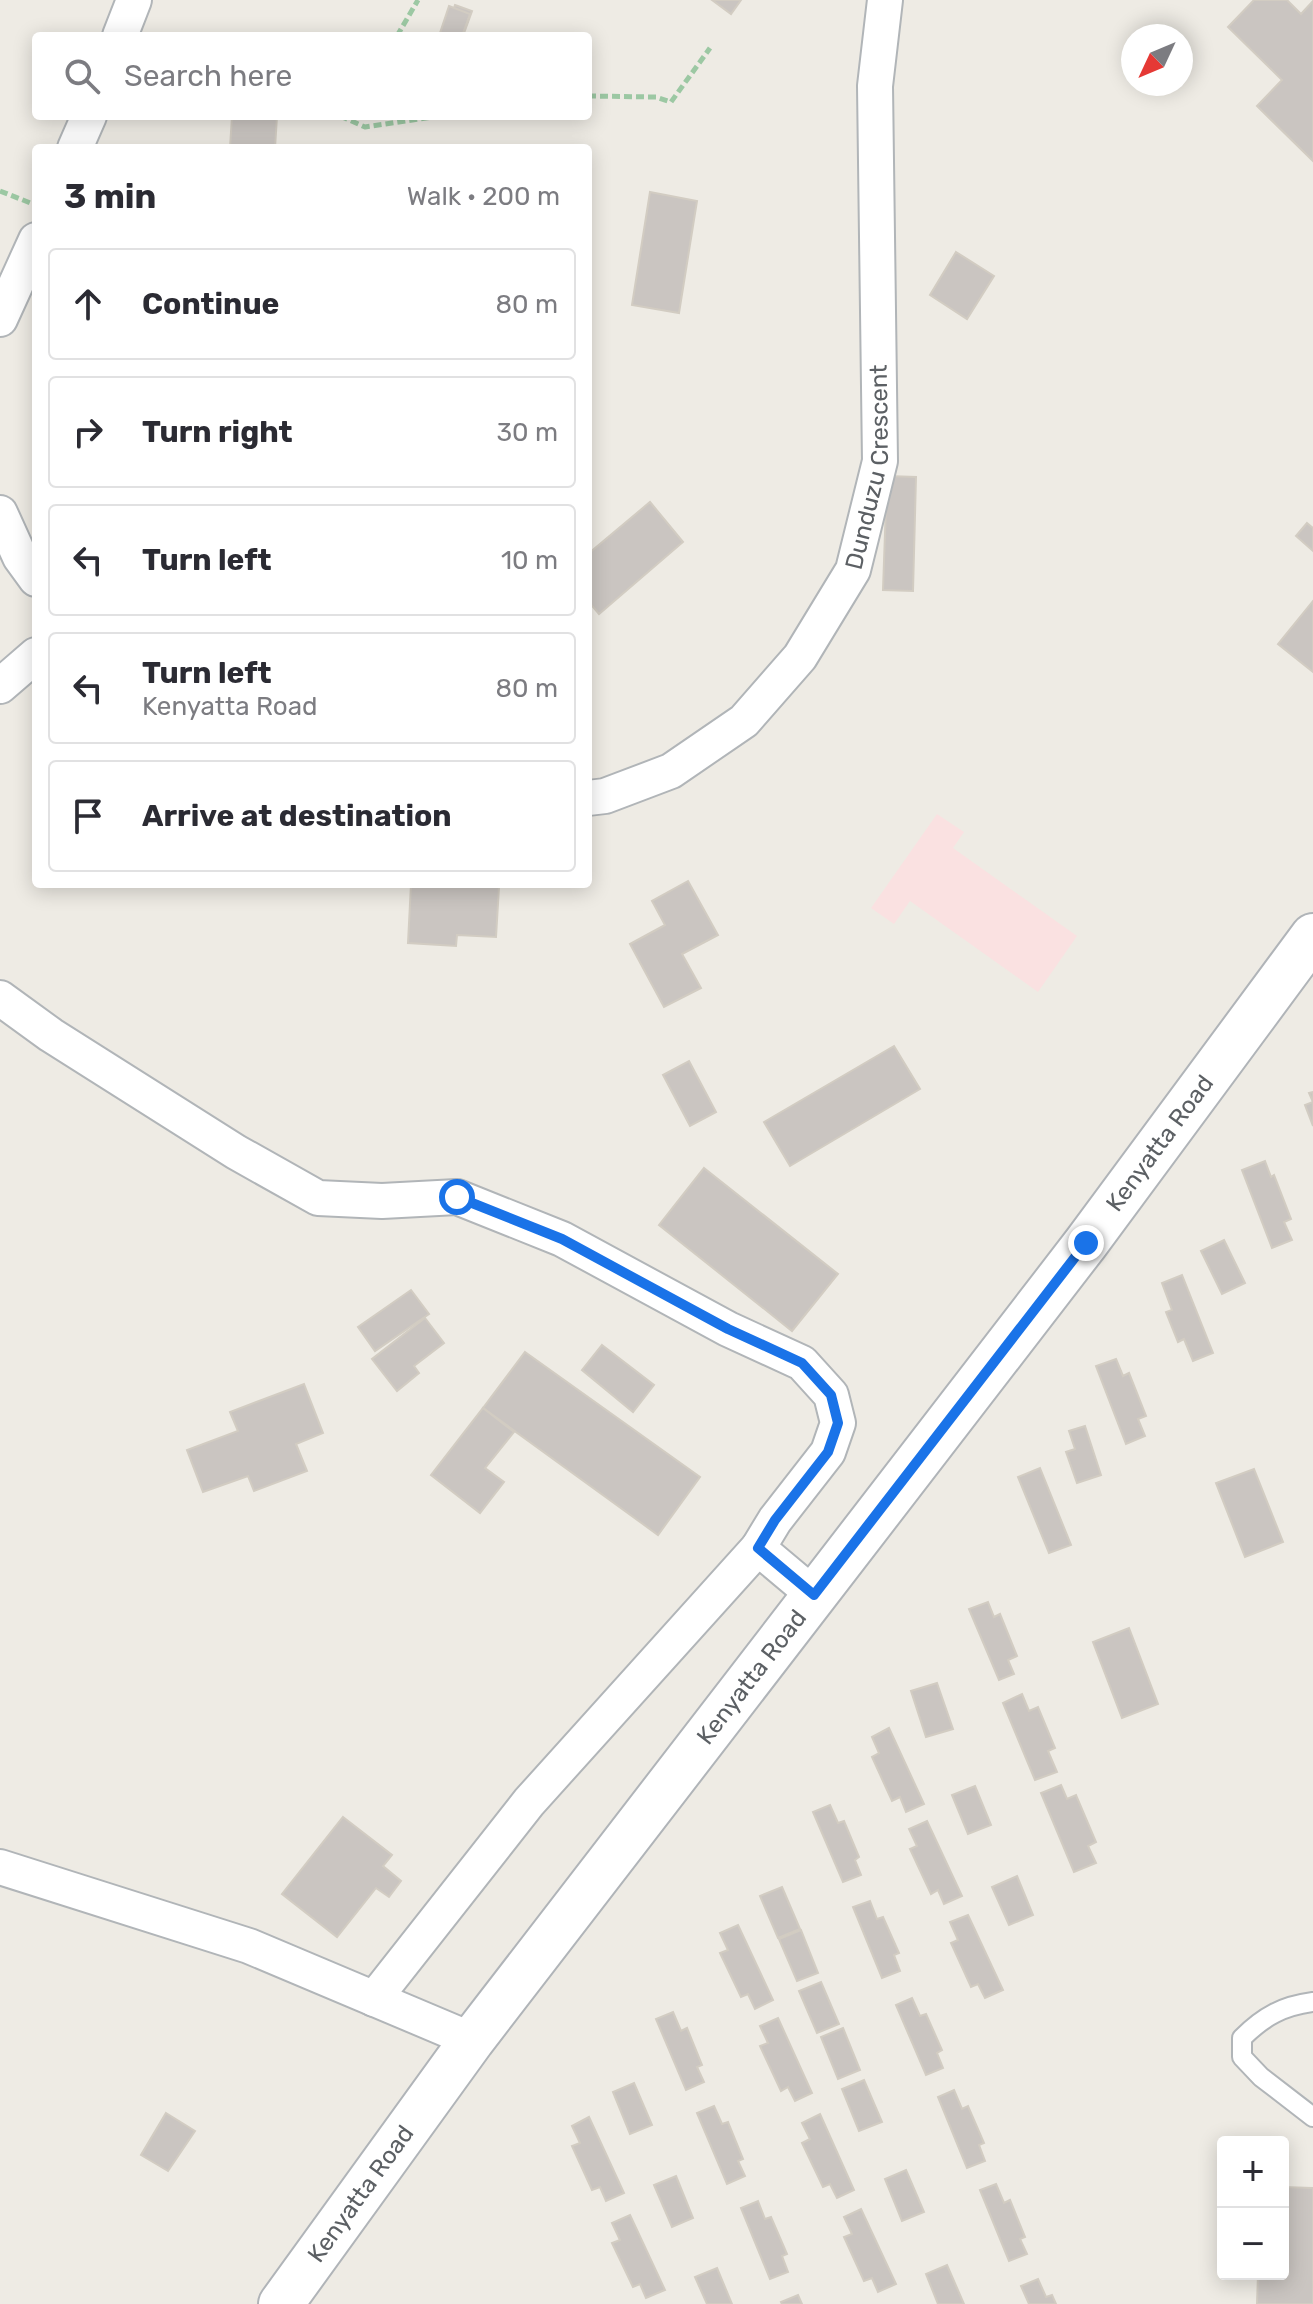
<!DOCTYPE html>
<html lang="en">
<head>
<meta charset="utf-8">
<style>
  body { margin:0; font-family:Rubik,sans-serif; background:#f2f2f3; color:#2b2b33 }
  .controls { position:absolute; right:24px; bottom:24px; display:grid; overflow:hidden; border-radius:8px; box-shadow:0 4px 20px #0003 }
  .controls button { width:72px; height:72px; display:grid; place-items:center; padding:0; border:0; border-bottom:2px solid #e1e1e2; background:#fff; color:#2b2b33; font:40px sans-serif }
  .compass { position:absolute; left:1121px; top:24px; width:72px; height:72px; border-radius:50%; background:#fff; box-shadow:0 4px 20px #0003; rotate:226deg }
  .stop { position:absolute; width:24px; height:24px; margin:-18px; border:6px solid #1a73e8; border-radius:50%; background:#fff }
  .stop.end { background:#1a73e8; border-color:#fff; box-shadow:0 2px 8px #0008 }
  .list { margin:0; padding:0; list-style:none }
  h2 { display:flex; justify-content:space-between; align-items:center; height:104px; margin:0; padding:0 32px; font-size:34px }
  h2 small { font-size:26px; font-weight:400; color:#7c7c81 }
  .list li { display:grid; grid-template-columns:52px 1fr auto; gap:24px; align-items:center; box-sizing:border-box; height:112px; margin:0 16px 16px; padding:0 16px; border:2px solid #e1e1e2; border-radius:8px }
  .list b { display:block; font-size:30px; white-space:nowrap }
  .list p { margin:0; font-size:26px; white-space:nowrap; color:#7c7c81 }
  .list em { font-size:26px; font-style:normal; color:#7c7c81 }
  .icon { flex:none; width:44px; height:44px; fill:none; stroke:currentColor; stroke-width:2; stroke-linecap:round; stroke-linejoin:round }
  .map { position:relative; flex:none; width:1313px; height:2304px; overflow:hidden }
  .search { position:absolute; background:#fff; box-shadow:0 4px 20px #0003; left:32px; top:32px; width:560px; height:88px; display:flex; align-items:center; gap:20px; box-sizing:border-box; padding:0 28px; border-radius:8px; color:#7c7c81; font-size:30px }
  .panel { position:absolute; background:#fff; box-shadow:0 4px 20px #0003; left:32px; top:144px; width:560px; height:744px; border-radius:8px }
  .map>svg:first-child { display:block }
  .medical { fill:#fae1e1 }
  .building { fill:#cac5c1; stroke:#d2ccc2; stroke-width:2 }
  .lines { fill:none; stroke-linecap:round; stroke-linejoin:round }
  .lane-casing { stroke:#b1b5b8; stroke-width:22 }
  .street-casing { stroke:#b1b5b8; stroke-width:38 }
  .secondary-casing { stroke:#b0b4b8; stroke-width:48 }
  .path { stroke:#9cc8a3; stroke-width:5; stroke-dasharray:8 4; stroke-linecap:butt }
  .lane { stroke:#fff; stroke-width:18 }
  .street { stroke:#fff; stroke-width:34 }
  .secondary { stroke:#fff; stroke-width:44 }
  .route { stroke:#1a73e8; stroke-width:10 }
  .labels { text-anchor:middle; stroke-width:8; stroke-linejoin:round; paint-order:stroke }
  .street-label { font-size:24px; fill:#5c6064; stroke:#fff }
</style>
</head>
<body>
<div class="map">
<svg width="1313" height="2304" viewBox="0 0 1313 2304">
  <rect width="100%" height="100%" fill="#eeebe4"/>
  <!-- medical -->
  <polygon class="medical" points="937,814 964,832 953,848 1077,936 1038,992 910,901 894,924 871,908"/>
  <!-- building -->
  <g class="building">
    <polygon points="712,0 741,0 731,14"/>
    <polygon points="1254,0 1287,0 1301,14 1313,1 1313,161 1257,106 1282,80 1228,27"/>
    <polygon points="455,5 472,11 463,36 445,36"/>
    <polygon points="449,6 470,14 462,36 439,36"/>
    <polygon points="232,116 277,116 275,148 230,148"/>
    <polygon points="650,192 697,201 679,313 632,305"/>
    <polygon points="956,252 994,276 967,319 930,295"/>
    <polygon points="887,476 916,477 913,591 883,590"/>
    <polygon points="650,502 683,542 599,614 588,601 588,554"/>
    <polygon points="1307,523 1313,528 1313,551 1296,536"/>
    <polygon points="1313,601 1313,672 1278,644"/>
    <polygon points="688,881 718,935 682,954 701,988 664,1007 630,944 665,925 652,901"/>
    <polygon points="411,884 499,887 496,937 457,935 456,946 408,943"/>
    <polygon points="894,1046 920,1089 790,1166 764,1122"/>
    <polygon points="689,1061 716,1112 690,1126 663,1075"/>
    <polygon points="1313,1092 1313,1126 1305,1105 1313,1102 1309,1093"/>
    <polygon points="1265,1161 1271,1177 1274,1175 1291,1219 1284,1222 1292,1240 1272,1248 1242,1170"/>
    <polygon points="704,1168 838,1274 792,1331 659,1225"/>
    <polygon points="1224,1240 1245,1283 1222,1294 1201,1251"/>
    <polygon points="1182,1275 1213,1353 1193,1361 1184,1339 1178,1342 1166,1312 1172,1310 1162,1283"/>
    <polygon points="411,1290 429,1314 375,1351 358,1327"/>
    <polygon points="425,1318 444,1343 414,1366 419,1373 397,1391 372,1359"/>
    <polygon points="602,1345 654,1385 633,1412 582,1370"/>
    <polygon points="525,1352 700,1477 658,1535 483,1408"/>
    <polygon points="1116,1359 1123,1376 1129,1373 1146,1416 1138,1419 1145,1436 1126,1444 1096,1366"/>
    <polygon points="304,1384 323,1433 296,1444 307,1471 254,1491 248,1476 203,1492 187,1450 238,1431 230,1412"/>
    <polygon points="483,1408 514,1432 485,1468 504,1482 480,1513 431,1475"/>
    <polygon points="1085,1426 1101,1475 1077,1483 1066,1452 1075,1449 1069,1431"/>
    <polygon points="1040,1468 1071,1545 1049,1553 1018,1477"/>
    <polygon points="1254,1469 1283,1542 1245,1557 1216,1483"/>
    <polygon points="988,1602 994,1617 1000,1614 1017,1656 1008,1660 1014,1674 999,1680 969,1609"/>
    <polygon points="1129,1628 1158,1704 1122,1718 1093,1642"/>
    <polygon points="937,1683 953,1729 926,1737 911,1691"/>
    <polygon points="1022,1694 1029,1711 1038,1707 1055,1748 1048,1751 1057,1772 1035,1780 1003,1703"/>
    <polygon points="889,1728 924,1804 906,1812 900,1797 892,1801 872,1757 879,1753 872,1737"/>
    <polygon points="1061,1785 1067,1799 1076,1795 1096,1842 1088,1846 1096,1863 1074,1872 1041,1793"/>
    <polygon points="975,1786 991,1825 968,1834 952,1795"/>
    <polygon points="830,1805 838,1823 844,1821 859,1857 855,1860 861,1875 843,1882 813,1812"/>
    <polygon points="343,1817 392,1855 383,1866 401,1881 389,1897 376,1888 337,1937 282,1894"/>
    <polygon points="927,1821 962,1896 944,1904 938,1890 931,1894 910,1849 917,1846 909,1829"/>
    <polygon points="1017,1876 1033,1915 1009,1925 992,1887"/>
    <polygon points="782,1887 800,1929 778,1938 760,1896"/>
    <polygon points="870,1901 877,1919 883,1917 899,1953 894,1955 900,1971 882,1978 853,1907"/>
    <polygon points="968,1915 1003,1990 985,1998 978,1984 971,1987 951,1943 958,1940 950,1922"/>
    <polygon points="738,1925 773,2000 755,2009 748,1994 741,1997 720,1953 728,1950 720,1933"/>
    <polygon points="801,1930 818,1973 797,1981 779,1939"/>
    <polygon points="821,1982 839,2024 817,2033 799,1991"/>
    <polygon points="912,1998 920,2016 926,2014 942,2050 937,2053 943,2068 926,2075 896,2005"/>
    <polygon points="673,2012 681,2031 687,2028 702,2065 697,2067 704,2082 686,2090 656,2019"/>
    <polygon points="778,2018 812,2093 795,2101 788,2087 781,2091 760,2046 768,2043 760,2026"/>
    <polygon points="843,2028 860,2070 838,2079 821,2037"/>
    <polygon points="864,2080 882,2122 859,2131 842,2089"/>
    <polygon points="634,2083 652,2125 630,2134 613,2092"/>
    <polygon points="954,2090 962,2109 968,2106 984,2143 979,2145 985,2161 967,2168 938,2097"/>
    <polygon points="714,2106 722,2124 728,2122 743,2159 738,2161 745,2176 727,2184 697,2113"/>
    <polygon points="166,2113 195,2131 168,2171 141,2155"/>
    <polygon points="820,2114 854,2190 837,2198 830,2184 823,2187 802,2143 810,2139 802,2123"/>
    <polygon points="589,2117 624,2193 606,2201 600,2187 592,2190 572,2146 580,2143 572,2126"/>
    <polygon points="906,2170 924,2212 902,2221 885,2179"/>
    <polygon points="676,2176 693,2218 672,2227 654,2185"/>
    <polygon points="996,2184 1004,2203 1010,2200 1025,2237 1020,2239 1027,2254 1009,2261 980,2190"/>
    <polygon points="1283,2187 1313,2188 1313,2304 1257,2304 1258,2274 1283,2274"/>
    <polygon points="758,2201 765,2219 771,2217 787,2254 782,2256 788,2272 770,2279 741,2208"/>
    <polygon points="861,2209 896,2284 878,2292 872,2278 864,2281 844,2237 852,2234 844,2217"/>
    <polygon points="630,2215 665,2290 646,2298 640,2284 633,2287 612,2243 620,2240 612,2223"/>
    <polygon points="947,2265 964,2304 938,2304 926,2274"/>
    <polygon points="717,2268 732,2304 707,2304 695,2277"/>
    <polygon points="1038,2279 1046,2297 1052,2295 1056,2304 1029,2304 1021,2286"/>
    <polygon points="798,2295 802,2304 782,2304 781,2302"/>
  </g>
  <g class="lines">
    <defs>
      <path id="lane" d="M1313,2002C1283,2006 1264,2016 1242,2038V2057L1261,2077L1313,2117"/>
      <g id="street">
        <polyline points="120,36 134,0"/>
        <polyline points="75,148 89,116"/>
        <polyline points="0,319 36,240"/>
        <polyline points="0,513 20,557 36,579"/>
        <polyline points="0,686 36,655"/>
        <path id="s1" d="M588,798L605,796L671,771L744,721L800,657L853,570L880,461L875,86L885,0"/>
        <polyline points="0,998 51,1035 236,1152 318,1198 382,1201 457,1197 562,1239 728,1329 802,1363 831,1395 838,1423 828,1452 775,1520 758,1548 814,1595"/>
        <polyline points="0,1867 249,1946 472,2040"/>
        <polyline points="374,1999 529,1802 758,1548"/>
      </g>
      <g id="secondary">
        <path id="s2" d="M281,2304L472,2040L1086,1243L1313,936"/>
      </g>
    </defs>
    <!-- lane casing -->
    <use href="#lane" class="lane-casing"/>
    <!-- street casing -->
    <use href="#street" class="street-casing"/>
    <!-- secondary casing -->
    <use href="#secondary" class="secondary-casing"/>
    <!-- path -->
    <g class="path">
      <polyline points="397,36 418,0"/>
      <polyline points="588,96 656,97 671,102 710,48"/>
      <polyline points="340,116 365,127 439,116"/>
      <polyline points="0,191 33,204"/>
    </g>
    <!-- lane -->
    <use href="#lane" class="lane"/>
    <!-- street -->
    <use href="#street" class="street"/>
    <!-- secondary -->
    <use href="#secondary" class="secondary"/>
  </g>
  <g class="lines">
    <!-- route -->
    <polyline class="route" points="457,1197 562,1239 728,1329 802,1363 831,1395 838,1423 828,1452 775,1520 758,1548 814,1595 1086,1243"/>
  </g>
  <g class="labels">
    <!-- street labels -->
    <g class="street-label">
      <text dy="8" stroke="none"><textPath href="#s1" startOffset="468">Dunduzu Crescent</textPath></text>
      <text dy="8" stroke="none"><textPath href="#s2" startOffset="1456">Kenyatta Road</textPath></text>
      <text dy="8" stroke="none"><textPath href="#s2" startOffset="784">Kenyatta Road</textPath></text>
      <text dy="8" stroke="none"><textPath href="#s2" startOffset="136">Kenyatta Road</textPath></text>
    </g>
  </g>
</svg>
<div class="controls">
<button>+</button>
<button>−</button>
</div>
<svg class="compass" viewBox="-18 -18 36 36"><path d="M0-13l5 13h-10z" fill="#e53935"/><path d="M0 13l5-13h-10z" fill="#7c7c81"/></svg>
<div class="stop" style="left:457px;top:1197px"></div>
<div class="stop end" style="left:1086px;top:1243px"></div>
<div class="search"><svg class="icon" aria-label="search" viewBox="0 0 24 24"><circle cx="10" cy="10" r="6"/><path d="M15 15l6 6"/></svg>Search here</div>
<section class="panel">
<h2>3 min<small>Walk · 200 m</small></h2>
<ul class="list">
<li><svg class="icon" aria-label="ahead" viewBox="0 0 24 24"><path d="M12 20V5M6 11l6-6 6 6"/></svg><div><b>Continue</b></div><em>80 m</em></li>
<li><svg class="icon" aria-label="right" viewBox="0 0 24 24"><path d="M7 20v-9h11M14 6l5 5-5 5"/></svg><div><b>Turn right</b></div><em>30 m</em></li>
<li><svg class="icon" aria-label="left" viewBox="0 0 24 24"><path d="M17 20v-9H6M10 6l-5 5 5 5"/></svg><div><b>Turn left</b></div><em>10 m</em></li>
<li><svg class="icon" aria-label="left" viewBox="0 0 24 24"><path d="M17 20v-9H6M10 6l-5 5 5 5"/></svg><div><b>Turn left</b><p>Kenyatta Road</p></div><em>80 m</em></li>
<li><svg class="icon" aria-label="arrive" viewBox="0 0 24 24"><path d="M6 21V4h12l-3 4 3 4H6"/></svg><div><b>Arrive at destination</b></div></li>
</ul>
</section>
</div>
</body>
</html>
